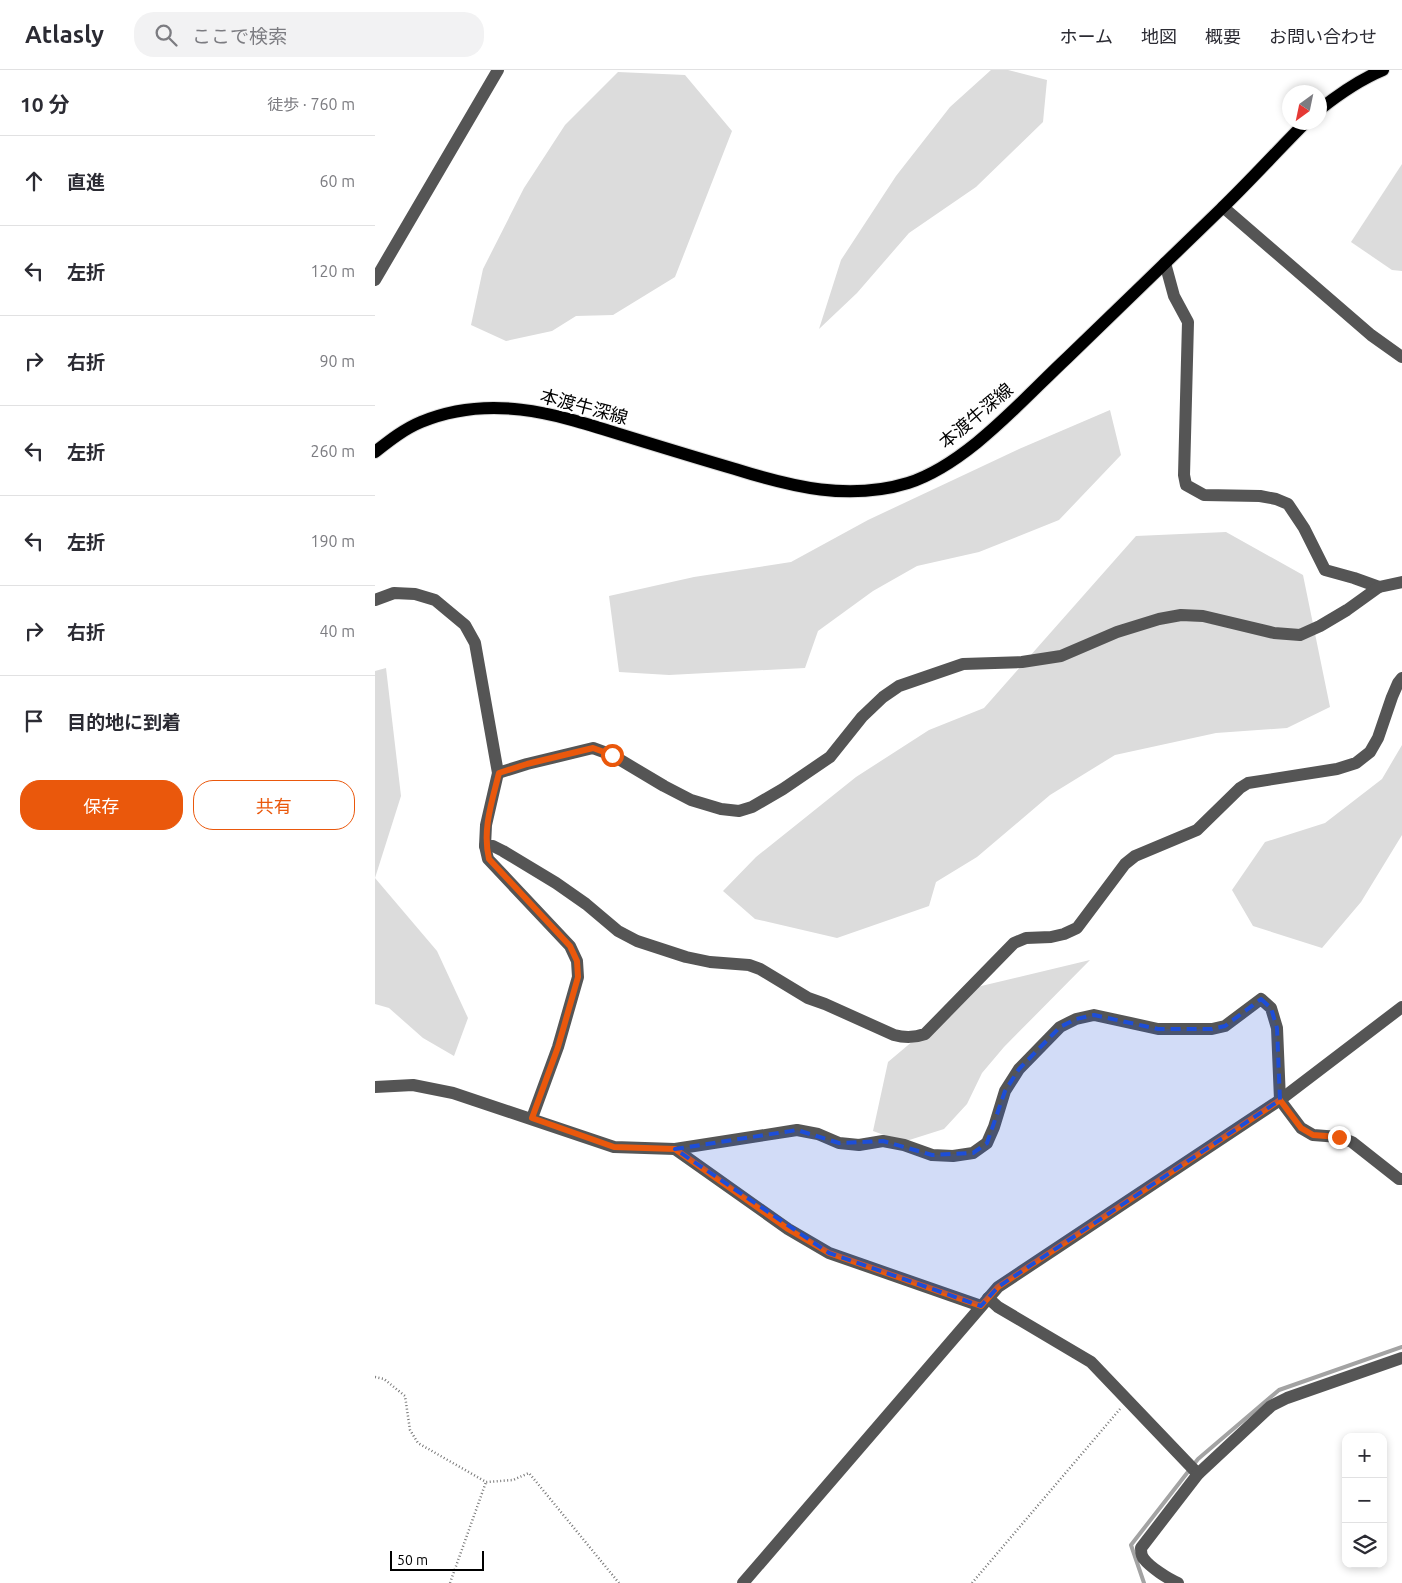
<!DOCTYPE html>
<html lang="ja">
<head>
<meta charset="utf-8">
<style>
  body { margin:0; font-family:Ubuntu,"Noto Sans JP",sans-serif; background:#f2f2f3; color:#2b2b33 }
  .controls { position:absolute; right:15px; bottom:15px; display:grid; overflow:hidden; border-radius:10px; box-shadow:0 2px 8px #0003 }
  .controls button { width:45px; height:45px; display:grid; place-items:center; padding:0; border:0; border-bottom:1px solid #e1e1e2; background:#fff; color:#2b2b33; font:25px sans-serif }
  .compass { position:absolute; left:907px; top:15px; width:45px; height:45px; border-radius:50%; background:#fff; box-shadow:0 2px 8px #0003; rotate:213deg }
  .scale { position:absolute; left:15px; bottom:12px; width:94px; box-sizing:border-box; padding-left:5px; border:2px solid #000; border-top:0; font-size:14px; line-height:18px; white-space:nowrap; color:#000; -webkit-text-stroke:4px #fff; paint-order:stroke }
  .stop { position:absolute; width:15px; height:15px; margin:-11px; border:4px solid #ea580c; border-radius:50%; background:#fff }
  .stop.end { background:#ea580c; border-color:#fff; box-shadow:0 1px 5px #0008 }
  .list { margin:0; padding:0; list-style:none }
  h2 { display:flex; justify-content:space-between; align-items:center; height:65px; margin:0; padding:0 20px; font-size:21px }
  h2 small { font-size:16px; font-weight:400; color:#7c7c81 }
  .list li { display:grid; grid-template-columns:32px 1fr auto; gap:15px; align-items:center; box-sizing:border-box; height:90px; padding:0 20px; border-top:1px solid #e1e1e2 }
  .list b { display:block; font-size:19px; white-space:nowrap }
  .list em { font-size:16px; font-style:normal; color:#7c7c81 }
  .actions { display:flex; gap:10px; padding:15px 20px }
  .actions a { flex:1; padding:11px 0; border:1px solid #ea580c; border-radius:20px; text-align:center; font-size:18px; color:#ea580c }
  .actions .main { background:#ea580c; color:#fff }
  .icon { flex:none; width:28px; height:28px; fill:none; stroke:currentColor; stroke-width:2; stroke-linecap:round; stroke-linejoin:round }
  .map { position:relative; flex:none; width:1027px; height:1513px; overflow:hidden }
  header { display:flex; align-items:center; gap:30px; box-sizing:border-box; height:70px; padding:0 25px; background:#fff; border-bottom:1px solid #e1e1e2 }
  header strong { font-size:24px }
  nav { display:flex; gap:28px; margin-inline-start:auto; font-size:18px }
  .search { width:350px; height:45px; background:#f2f2f3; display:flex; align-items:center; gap:12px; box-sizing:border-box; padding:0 18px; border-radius:20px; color:#7c7c81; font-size:19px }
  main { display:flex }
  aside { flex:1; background:#fff }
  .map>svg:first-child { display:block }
  .green { fill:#dcdcdc }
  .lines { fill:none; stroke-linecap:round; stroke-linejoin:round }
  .stream { stroke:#a3a3a3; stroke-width:4 }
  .major-casing { stroke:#dbdbdb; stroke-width:14 }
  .path { stroke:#777; stroke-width:2.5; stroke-dasharray:1 2.5; stroke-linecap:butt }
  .minor { stroke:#555; stroke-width:12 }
  .major { stroke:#000; stroke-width:12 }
  .route { stroke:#ea580c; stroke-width:6 }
  .marked { fill:#1d4ed8; fill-opacity:0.2; stroke:#1d4ed8; stroke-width:4; stroke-dasharray:10 6; stroke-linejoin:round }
  .labels { text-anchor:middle; stroke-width:5; stroke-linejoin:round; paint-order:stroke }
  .street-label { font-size:18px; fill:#000; stroke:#fff }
</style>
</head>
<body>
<header>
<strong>Atlasly</strong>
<div class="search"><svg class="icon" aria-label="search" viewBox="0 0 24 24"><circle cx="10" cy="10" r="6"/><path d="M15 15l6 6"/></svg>ここで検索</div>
<nav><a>ホーム</a><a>地図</a><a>概要</a><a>お問い合わせ</a></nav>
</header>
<main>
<aside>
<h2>10 分<small>徒歩 · 760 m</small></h2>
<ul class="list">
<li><svg class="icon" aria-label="ahead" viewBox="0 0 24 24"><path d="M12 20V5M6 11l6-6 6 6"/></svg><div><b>直進</b></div><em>60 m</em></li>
<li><svg class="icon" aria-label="left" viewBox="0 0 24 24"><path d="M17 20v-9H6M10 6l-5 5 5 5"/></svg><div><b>左折</b></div><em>120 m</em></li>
<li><svg class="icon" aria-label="right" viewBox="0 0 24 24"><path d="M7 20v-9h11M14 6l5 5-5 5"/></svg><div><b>右折</b></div><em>90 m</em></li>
<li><svg class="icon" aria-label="left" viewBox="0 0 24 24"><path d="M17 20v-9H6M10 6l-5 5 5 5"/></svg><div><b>左折</b></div><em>260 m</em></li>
<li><svg class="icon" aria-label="left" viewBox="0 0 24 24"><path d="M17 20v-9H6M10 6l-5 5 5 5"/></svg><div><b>左折</b></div><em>190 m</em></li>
<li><svg class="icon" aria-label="right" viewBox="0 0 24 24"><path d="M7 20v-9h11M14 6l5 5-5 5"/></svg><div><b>右折</b></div><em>40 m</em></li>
<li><svg class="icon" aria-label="arrive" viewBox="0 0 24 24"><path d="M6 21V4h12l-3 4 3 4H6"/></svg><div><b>目的地に到着</b></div></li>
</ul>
<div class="actions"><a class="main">保存</a><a>共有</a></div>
</aside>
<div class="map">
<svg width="1027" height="1513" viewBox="0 0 1027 1513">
  <rect width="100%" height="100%" fill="#fff"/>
  <!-- green -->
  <g class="green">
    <polygon points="616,0 633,0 672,10 668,52 601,117 534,163 482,223 444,259 466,190 521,106 575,37"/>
    <polygon points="243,2 310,5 357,61 300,207 238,245 201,246 177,261 131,271 96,255 108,199 149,118 190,55"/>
    <polygon points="1027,94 1027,201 1017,200 976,172"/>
    <polygon points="735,340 746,385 684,450 604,482 542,496 498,521 443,561 430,598 294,605 244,602 234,526 319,507 416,492 493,450 644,379"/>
    <polygon points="851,462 928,505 955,637 912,658 841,663 740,685 675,725 602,787 561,812 554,836 462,868 380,849 348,821 381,787 481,707 554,660 609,638 761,466"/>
    <polygon points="11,598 26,726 0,808 62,881 93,948 79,986 48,968 14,938 0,934 0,601"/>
    <polygon points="1027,675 1027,765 986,832 947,878 878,856 857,820 890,772 950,753 1007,709"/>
    <polygon points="715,890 629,977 607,1003 592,1034 569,1059 528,1072 498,1061 513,992 602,917"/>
  </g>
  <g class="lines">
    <!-- stream -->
    <polyline class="stream" points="769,1513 756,1475 823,1389 904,1320 1027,1277"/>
    <defs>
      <g id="major">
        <path d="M944,40C964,24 984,10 1008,0"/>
        <path d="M0,382C14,371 29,359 46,352C114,324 178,343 244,364C283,376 322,388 360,399C417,417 474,431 533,413C592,394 647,330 692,288C743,238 795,189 846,139C875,111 902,81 931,52"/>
      </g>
    </defs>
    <!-- major casing -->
    <use href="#major" class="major-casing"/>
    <!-- path -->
    <g class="path">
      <polyline points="0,1307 9,1309 30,1326 35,1360 43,1373 111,1412 138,1410 154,1403 244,1513"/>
      <polyline points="75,1513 111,1412"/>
      <polyline points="597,1513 745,1339"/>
    </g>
    <!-- minor -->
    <g class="minor">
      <polyline points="848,137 996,265 1027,287"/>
      <polyline points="790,193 799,226 813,252 809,405 811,415 829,425 885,426 901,429 913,434 929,458 950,500 979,508 1004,517"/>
      <polyline points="0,210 123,0"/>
      <polyline points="0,530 19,523 40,524 60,530 90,555 100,573 123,703 111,755 110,776 113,789 195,876 202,891 203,907 183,977 157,1048"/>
      <polyline points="123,703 152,694 218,678 237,685 289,716 316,730 346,739 364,741 377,737 408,719 455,687 487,647 508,627 524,616 588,594 647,592 686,586 742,562 784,549 806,545 828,546 899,563 925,565 945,556 972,540 1004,517 1027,512"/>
      <path d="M110,776H118L128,781L181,813L211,834L243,861L262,871L311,887L335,892L374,895L385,899L433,928L450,934L519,965C530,968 539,968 550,964L639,873L651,868L676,867L689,864L702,858L750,794L760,786L822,760L865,718L873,713L962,699L981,693L995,682L1003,668L1017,627L1023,613L1027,608"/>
      <polyline points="0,1017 38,1015 78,1023 239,1077 300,1079 422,1060 443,1064 464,1073 484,1075 508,1071 529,1075 557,1085 578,1086 598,1083 612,1073 619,1057 630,1021 644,999 685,957 701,949 719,945 783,959 837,959 850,956 886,929 896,938 902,958 905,1030 926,1058 938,1065 964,1067 977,1072 1024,1109 1027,1109"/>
      <polyline points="300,1079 413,1159 454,1183 606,1236"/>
      <polyline points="613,1228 623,1237 716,1292 823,1404"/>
      <polyline points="368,1513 623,1217 905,1030 1027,937"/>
      <path d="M803,1513C793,1509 775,1497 769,1489C766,1486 766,1482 766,1478L823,1404L896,1336L912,1328L1027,1288"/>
    </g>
    <!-- major -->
    <use href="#major" class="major"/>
  </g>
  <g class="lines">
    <!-- route -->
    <path class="route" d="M237,685L218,678L152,694L124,703C117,731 107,760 114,789L195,876L202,891L203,907L183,977L157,1048L239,1077L300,1079L413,1159L454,1183L606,1236L623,1217L905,1030L926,1058L938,1065L964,1067"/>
  </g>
  <!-- marked area -->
  <path class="marked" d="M886,929L896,938L902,958L905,1030L623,1217L606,1236L454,1183L300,1079L422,1060L464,1073L508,1071L557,1085L598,1083L612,1073L630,1021L644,999L685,957L701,949L719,945L783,959H837L850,956Z"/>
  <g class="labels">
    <!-- street labels -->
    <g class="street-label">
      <text transform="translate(209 337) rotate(15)" y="6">本渡牛深線</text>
      <text transform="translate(601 346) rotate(-40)" y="6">本渡牛深線</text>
    </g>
  </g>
</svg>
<div class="controls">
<button>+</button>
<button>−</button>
<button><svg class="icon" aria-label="layers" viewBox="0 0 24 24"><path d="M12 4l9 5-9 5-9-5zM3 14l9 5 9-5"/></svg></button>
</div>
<svg class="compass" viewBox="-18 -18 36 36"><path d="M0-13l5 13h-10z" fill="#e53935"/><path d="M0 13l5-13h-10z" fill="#7c7c81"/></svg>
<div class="scale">50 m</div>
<div class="stop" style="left:237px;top:685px"></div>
<div class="stop end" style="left:964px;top:1067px"></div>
</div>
</main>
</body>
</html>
